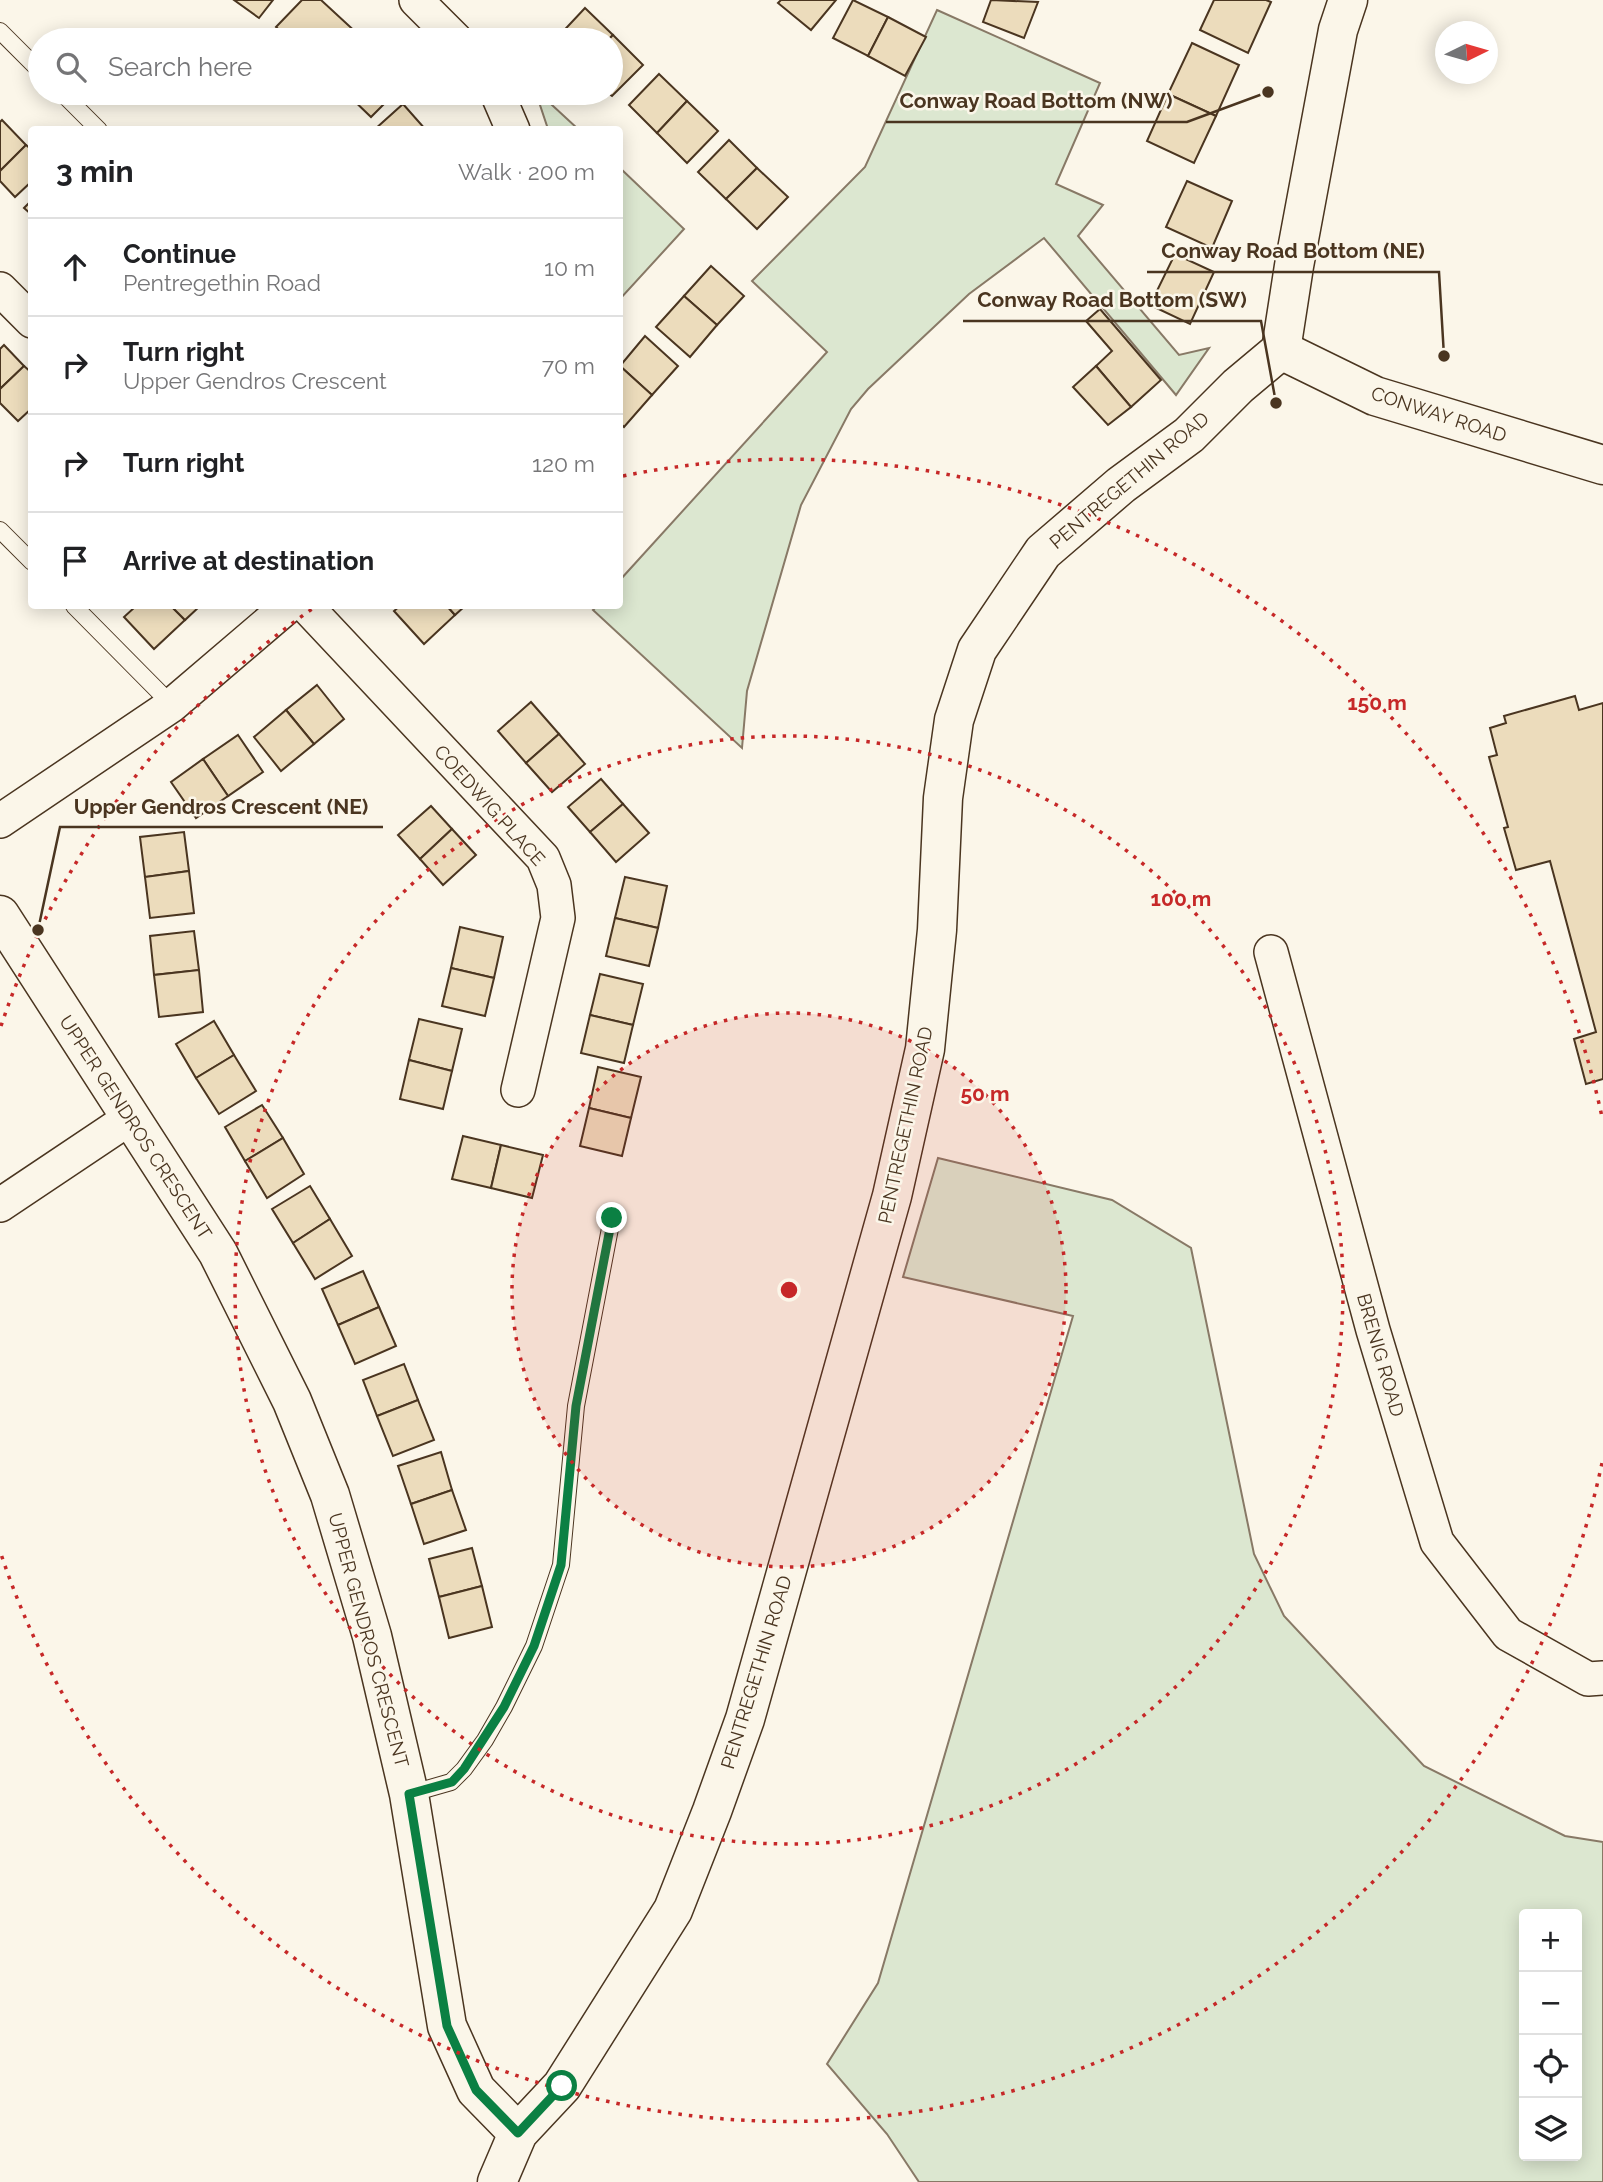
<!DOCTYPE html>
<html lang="en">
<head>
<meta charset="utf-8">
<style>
  body { margin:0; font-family:Raleway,sans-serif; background:#f2f2f2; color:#202124 }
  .controls { position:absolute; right:21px; bottom:21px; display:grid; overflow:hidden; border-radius:7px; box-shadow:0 4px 18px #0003 }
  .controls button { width:63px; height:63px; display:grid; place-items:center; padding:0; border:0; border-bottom:2px solid #e0e0e0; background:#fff; color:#202124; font:35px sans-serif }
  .compass { position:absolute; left:1435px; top:21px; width:63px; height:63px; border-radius:50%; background:#fff; box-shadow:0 4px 18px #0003; rotate:85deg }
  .stop { position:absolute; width:21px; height:21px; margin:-16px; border:5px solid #0b8043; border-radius:50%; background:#fff }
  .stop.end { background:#0b8043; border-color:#fff; box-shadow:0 2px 7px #0008 }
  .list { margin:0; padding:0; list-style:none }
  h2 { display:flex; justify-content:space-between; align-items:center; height:91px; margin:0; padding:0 28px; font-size:30px }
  h2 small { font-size:23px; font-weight:400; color:#757577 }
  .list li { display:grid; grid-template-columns:46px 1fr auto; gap:21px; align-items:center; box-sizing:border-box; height:98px; padding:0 28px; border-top:2px solid #e0e0e0 }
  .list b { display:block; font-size:26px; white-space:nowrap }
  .list p { margin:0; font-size:23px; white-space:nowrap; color:#757577 }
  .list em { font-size:23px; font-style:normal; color:#757577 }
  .icon { flex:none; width:38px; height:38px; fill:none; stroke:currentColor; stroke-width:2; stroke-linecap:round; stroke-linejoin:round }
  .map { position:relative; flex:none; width:1603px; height:2182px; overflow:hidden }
  .search { position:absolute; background:#fff; box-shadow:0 4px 18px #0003; left:28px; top:28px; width:595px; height:77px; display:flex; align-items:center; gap:18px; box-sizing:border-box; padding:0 24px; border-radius:38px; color:#757577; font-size:26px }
  .panel { position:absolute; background:#fff; box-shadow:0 4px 18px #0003; left:28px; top:126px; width:595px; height:483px; border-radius:7px }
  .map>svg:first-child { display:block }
  .green { fill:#dce7d0; stroke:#887966; stroke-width:2; fill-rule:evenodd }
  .building { fill:#ecdcbc; stroke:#4a3520; stroke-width:2 }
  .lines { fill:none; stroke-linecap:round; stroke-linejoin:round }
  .lane-casing { stroke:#4a3520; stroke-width:18 }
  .street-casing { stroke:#4a3520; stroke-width:36 }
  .secondary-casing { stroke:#4a3520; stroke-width:41 }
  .lane { stroke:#fbf6e9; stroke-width:16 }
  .street { stroke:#fbf6e9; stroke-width:33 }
  .secondary { stroke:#fbf6e9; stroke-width:38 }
  .route { stroke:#0b8043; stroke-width:9 }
  .ring { fill:none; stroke:#c62828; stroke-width:3.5; stroke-dasharray:3.5 7 }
  .labels { text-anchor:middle; stroke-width:5; stroke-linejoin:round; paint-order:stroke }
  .street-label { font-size:19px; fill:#4a3520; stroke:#fbf6e9 }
  .centre { fill:#c62828; stroke:#fbf6e9; stroke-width:3.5 }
  .ring-label { font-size:21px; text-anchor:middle; font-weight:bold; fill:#c62828; stroke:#fbf6e9; stroke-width:5; stroke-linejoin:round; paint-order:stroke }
  .leader { fill:none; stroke:#4a3520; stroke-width:2.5 }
  .callout-dot { fill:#4a3520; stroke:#fbf6e9; stroke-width:2.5 }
  .callout-label { font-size:21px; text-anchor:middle; font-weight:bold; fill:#4a3520; stroke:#fbf6e9; stroke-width:5; stroke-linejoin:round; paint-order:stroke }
</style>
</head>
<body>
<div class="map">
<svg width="1603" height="2182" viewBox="0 0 1603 2182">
  <rect width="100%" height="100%" fill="#fbf6e9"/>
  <!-- green -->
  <g class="green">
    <polygon points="937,10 1100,83 1056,184 1103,205 1078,236 1179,355 1209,348 1176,395 1044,238 969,294 868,389 851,409 801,505 747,691 742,748 593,610 597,606 620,606 620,580 827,352 752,281 865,167"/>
    <polygon points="536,93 539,93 578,129 548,129"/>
    <polygon points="620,168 684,229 620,299"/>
    <path d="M938,1158L1112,1200L1191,1248L1254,1554L1284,1616L1424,1766L1565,1836L1603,1842V2182H919L887,2134L827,2064L878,1983L1073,1316L903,1277ZM1524,1914H1577V2156H1524Z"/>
  </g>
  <!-- building -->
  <g class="building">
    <polygon points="234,0 273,0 259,18"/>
    <polygon points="302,0 321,0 360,36 356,40 290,40 276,27"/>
    <polygon points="781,0 836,0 811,30 778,3"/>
    <polygon points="853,0 888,17 868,56 833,38"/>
    <polygon points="991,0 1038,2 1024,38 983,22"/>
    <polygon points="1214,0 1266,0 1271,2 1248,53 1200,30"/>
    <polygon points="585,8 613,35 608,40 555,40"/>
    <polygon points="888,17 926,37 905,76 868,56"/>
    <polygon points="613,35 643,65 612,96 608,93 611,93 611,40 608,40"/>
    <polygon points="1192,43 1239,65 1216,116 1168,94"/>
    <polygon points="659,74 687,101 657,133 629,105"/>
    <polygon points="346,93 395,93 371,117"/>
    <polygon points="1168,94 1216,116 1194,163 1147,141"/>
    <polygon points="687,101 718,131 687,163 657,133"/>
    <polygon points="403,104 426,130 374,130"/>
    <polygon points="2,120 26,145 0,171 0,122"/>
    <polygon points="729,140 757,168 726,199 698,172"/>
    <polygon points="26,145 32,150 32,181 15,197 0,181 0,171"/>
    <polygon points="757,168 788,197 757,229 726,199"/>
    <polygon points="1187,181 1232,201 1212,248 1166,227"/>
    <polygon points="32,200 32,215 24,208"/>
    <polygon points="1175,254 1214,272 1190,324 1150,305"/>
    <polygon points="711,266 744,296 717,325 684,296"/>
    <polygon points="684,296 717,325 690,357 656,327"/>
    <polygon points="1100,309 1161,380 1131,407 1096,366 1112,351 1086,321"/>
    <polygon points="645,336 678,366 652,395 620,366"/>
    <polygon points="4,345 24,366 0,389 0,349"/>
    <polygon points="24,366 32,373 32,408 18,421 0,403 0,389"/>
    <polygon points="620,366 652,395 624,427 620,423"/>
    <polygon points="1096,366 1131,407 1108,425 1073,387"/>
    <polygon points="136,606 171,606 185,620 154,649 124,617"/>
    <polygon points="171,606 200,606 185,620"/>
    <polygon points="400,606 447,606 455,615 424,644 394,611"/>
    <polygon points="447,606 465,606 455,615"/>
    <polygon points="317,685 344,719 314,744 286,710"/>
    <polygon points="1575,696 1579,710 1603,703 1603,1079 1586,1084 1574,1039 1596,1032 1550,861 1516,870 1504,828 1508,827 1489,757 1497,755 1490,728 1506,723 1504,716"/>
    <polygon points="531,702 559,734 526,763 498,731"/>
    <polygon points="286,710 314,744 281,771 254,737"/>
    <polygon points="559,734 585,764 552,792 526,763"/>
    <polygon points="238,735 263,772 228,796 203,759"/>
    <polygon points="203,759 228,796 196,818 171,782"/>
    <polygon points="601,779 623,804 590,832 568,807"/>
    <polygon points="623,804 649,833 616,862 590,832"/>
    <polygon points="431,806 452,829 420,859 398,835"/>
    <polygon points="452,829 476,855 443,885 420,859"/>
    <polygon points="184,832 189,871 145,877 140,837"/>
    <polygon points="189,871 194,913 150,918 145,877"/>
    <polygon points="625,877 667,886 658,928 615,918"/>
    <polygon points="615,918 658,928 649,966 606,956"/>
    <polygon points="460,927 503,937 494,978 451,968"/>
    <polygon points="194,931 199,970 154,975 150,936"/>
    <polygon points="451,968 494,978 485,1016 442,1006"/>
    <polygon points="199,970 203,1012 159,1017 154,975"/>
    <polygon points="600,974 643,984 633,1025 590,1015"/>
    <polygon points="590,1015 633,1025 624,1063 581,1053"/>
    <polygon points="419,1019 462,1029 452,1071 409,1060"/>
    <polygon points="214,1021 234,1055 196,1078 176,1044"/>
    <polygon points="234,1055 256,1091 219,1114 196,1078"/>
    <polygon points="409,1060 452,1071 443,1109 400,1099"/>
    <polygon points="598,1067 641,1077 631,1118 589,1108"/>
    <polygon points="262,1105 283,1138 245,1161 225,1127"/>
    <polygon points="589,1108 631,1118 622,1156 580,1146"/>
    <polygon points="463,1136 501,1145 491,1188 452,1179"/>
    <polygon points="283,1138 304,1174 267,1198 245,1161"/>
    <polygon points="501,1145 543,1155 532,1198 491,1188"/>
    <polygon points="310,1186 330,1219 293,1243 272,1209"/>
    <polygon points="330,1219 352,1256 315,1279 293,1243"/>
    <polygon points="363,1271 379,1307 338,1325 322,1289"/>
    <polygon points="379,1307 396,1346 355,1364 338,1325"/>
    <polygon points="404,1364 418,1400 377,1416 363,1380"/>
    <polygon points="418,1400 434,1440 393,1456 377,1416"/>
    <polygon points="441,1452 452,1490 411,1504 398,1466"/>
    <polygon points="452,1490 466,1530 424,1544 411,1504"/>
    <polygon points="472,1548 482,1586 439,1597 429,1559"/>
    <polygon points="482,1586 492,1627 449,1638 439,1597"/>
  </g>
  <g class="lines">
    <defs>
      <g id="lane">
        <polyline points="0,31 40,71"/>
        <polyline points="62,93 99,130"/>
        <polyline points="0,530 32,562"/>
        <polyline points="74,606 172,705"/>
        <polyline points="409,1794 451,1782 464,1769 485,1740 504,1707 534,1646 561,1565 576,1406 612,1218"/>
      </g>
      <g id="street">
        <polyline points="416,0 456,40"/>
        <polyline points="497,93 513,130"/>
        <polyline points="0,289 32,321"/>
        <polyline points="306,606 543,858 554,885 558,918 518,1090"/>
        <polyline points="0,821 172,705 288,606"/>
        <polyline points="1271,952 1373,1330 1437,1542 1508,1634 1588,1679 1603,1678"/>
        <polyline points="0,1205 130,1118"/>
      </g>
      <g id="secondary">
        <polyline points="1281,350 1375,396 1603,465"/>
        <polyline points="0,915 218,1253 292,1401 330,1495 372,1636 409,1794 447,2026 476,2090 518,2133"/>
        <polyline points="497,2182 518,2133 562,2086 673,1910 712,1811 745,1719 892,1196 925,1049 937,930 943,798 954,720 977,650 1043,552 1121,485 1189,435 1238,386 1281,350 1294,266 1338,30 1348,0"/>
      </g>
    </defs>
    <!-- lane casing -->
    <use href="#lane" class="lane-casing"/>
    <!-- street casing -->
    <use href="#street" class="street-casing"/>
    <!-- secondary casing -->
    <use href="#secondary" class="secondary-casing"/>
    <!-- lane -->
    <use href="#lane" class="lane"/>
    <!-- street -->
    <use href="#street" class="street"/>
    <!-- secondary -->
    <use href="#secondary" class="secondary"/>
  </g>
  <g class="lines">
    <!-- route -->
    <polyline class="route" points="562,2086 518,2133 476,2090 447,2026 409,1794 452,1782 464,1769 504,1707 534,1646 561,1565 576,1406 612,1218"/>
  </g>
  <!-- distance rings -->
  <circle cx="789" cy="1290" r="277" fill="#c62828" fill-opacity=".12"/>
  <g class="ring">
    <circle cx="789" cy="1290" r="277"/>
    <circle cx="789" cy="1290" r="554"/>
    <path d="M1602 1463A831 831 0 0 1 1 1554M1 1026A831 831 0 0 1 312 609M623 476A831 831 0 0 1 1602 1117"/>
  </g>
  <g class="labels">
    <!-- street labels -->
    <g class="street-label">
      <text transform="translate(1439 414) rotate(18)" y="7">CONWAY ROAD</text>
      <text transform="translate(1129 480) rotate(-40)" y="7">PENTREGETHIN ROAD</text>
      <text transform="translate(490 805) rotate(48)" y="7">COEDWIG PLACE</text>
      <text transform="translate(905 1125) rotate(-78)" y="7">PENTREGETHIN ROAD</text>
      <text transform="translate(136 1127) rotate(57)" y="7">UPPER GENDROS CRESCENT</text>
      <text transform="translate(1381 1355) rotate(74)" y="7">BRENIG ROAD</text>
      <text transform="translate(369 1640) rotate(75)" y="7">UPPER GENDROS CRESCENT</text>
      <text transform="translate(756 1672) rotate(-73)" y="7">PENTREGETHIN ROAD</text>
    </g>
  </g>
  <circle cx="789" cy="1290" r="10" class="centre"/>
  <g class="ring-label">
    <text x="1377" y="710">150 m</text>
    <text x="1181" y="906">100 m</text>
    <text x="985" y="1101">50 m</text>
  </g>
  <!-- callouts -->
  <path class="leader" d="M1268 92L1187 122H886M1444 356L1439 272H1147M1276 403L1261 321H963M38 930L60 827H383"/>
  <g class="callout-dot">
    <circle cx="1268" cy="92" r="7"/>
    <circle cx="1444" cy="356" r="7"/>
    <circle cx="1276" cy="403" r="7"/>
    <circle cx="38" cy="930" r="7"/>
  </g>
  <g class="callout-label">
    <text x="1036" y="108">Conway Road Bottom (NW)</text>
    <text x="1293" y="258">Conway Road Bottom (NE)</text>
    <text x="1112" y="307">Conway Road Bottom (SW)</text>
    <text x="221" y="814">Upper Gendros Crescent (NE)</text>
  </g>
</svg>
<div class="controls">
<button>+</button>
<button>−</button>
<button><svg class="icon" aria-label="locate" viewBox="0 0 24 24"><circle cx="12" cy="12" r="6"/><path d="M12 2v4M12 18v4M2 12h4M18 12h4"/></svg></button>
<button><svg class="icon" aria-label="layers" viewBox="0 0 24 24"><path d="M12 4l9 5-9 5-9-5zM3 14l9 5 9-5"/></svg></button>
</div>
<svg class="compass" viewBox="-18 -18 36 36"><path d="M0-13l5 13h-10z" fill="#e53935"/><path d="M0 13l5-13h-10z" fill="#757577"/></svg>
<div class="stop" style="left:562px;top:2086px"></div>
<div class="stop end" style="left:612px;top:1218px"></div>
<div class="search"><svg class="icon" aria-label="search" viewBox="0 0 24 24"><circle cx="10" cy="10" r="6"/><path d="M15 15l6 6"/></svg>Search here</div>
<section class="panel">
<h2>3 min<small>Walk · 200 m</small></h2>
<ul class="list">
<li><svg class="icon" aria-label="ahead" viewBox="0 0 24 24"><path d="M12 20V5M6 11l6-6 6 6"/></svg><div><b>Continue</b><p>Pentregethin Road</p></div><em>10 m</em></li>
<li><svg class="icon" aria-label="right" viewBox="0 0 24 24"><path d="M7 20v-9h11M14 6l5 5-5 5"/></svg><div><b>Turn right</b><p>Upper Gendros Crescent</p></div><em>70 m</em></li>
<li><svg class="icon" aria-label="right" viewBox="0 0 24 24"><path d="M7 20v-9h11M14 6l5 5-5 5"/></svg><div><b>Turn right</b></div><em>120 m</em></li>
<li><svg class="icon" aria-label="arrive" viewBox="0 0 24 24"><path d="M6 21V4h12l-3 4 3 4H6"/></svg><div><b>Arrive at destination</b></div></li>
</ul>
</section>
</div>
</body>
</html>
